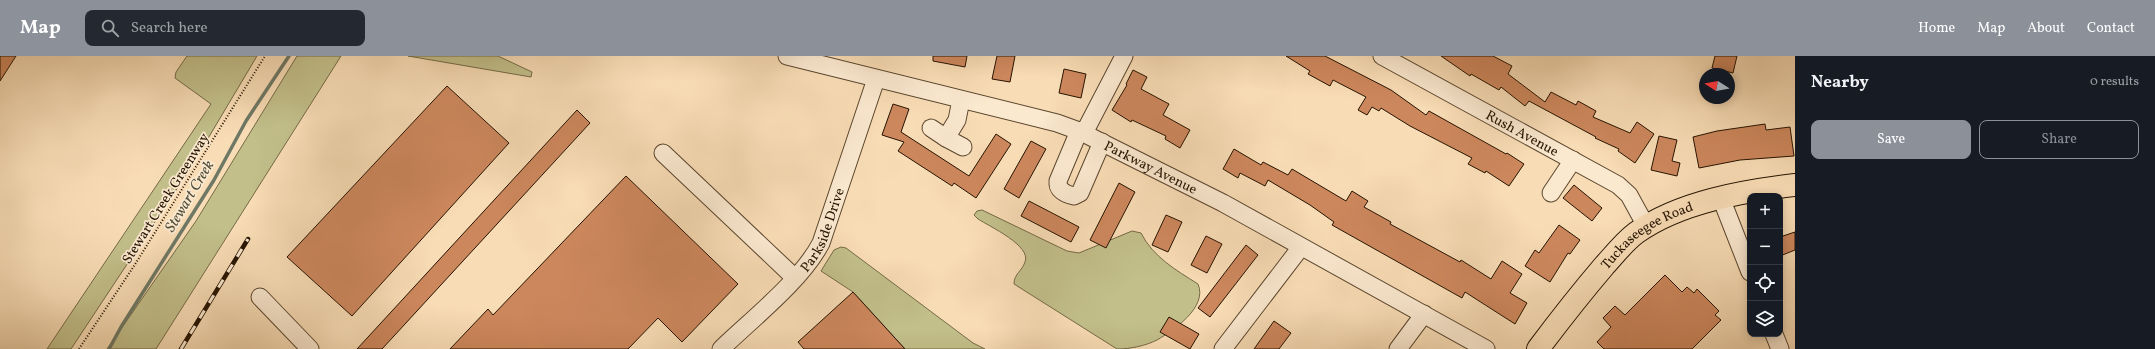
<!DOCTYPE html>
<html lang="en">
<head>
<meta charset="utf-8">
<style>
  body { margin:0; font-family:Vollkorn,serif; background:#242831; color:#f1f3f6 }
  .controls { position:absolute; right:12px; bottom:12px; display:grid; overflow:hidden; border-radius:8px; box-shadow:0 2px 10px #0003 }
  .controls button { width:36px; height:36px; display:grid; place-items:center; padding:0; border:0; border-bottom:1px solid #363941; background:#171b24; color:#f1f3f6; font:20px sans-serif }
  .compass { position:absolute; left:1699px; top:12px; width:36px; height:36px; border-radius:50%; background:#171b24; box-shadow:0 2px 10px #0003; rotate:281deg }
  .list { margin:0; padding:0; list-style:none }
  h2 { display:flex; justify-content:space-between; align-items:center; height:52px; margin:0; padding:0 16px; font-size:17px }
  h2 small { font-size:13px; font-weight:400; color:#9ea1a6 }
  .actions { display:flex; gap:8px; padding:12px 16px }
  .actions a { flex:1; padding:9px 0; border:1px solid #8c9099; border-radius:8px; text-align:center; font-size:14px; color:#8c9099 }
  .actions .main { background:#8c9099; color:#fff }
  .icon { flex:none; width:22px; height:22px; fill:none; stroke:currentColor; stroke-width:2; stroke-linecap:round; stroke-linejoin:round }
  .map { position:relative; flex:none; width:1795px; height:293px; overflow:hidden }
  header { display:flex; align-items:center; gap:24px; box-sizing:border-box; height:56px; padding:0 20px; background:#8c9099; color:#fff }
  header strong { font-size:19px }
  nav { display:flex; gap:22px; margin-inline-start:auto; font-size:14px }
  .search { width:280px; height:36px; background:#242831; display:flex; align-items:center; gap:10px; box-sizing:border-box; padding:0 14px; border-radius:8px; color:#9ea1a6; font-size:15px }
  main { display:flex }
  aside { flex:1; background:#171b24 }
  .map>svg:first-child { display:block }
  .green { fill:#c2bf8a; stroke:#746945 }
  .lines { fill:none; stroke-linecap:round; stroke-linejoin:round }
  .stream { stroke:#6e7865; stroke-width:3.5 }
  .building { fill:#cd875d; stroke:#251300 }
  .minor-casing { stroke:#5a452d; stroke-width:19 }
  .major-casing { stroke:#251300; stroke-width:24 }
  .path { stroke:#251300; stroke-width:2; stroke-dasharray:1 2; stroke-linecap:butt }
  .minor { stroke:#fae8cf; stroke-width:17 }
  .major { stroke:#f8dcb5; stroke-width:22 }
  .rail-casing { stroke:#251300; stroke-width:4.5 }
  .rail { stroke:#fae8cf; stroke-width:3; stroke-dasharray:9; stroke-linecap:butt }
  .labels { text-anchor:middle; stroke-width:3.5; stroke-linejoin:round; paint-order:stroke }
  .street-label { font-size:14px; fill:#251300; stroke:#fae8cf }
  .water-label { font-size:15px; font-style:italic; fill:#504e3b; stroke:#fae8cf }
</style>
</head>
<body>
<header>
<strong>Map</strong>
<div class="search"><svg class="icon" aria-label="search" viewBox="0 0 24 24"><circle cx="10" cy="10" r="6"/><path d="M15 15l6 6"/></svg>Search here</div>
<nav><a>Home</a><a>Map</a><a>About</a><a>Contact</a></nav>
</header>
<main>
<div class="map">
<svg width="1795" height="293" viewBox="0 0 1795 293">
  <rect width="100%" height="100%" fill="#f8dcb5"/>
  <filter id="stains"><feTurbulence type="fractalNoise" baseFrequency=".005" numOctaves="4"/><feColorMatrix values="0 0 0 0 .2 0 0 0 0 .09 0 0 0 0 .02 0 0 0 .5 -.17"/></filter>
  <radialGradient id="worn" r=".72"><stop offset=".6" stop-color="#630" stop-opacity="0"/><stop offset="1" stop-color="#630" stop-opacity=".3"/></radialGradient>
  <!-- green -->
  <g class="green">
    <polygon points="187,0 257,0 188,116 71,293 47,293 211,48 175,22 176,16"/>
    <polygon points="297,0 341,0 156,293 107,293 196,165"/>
    <polygon points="408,0 498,0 532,16 531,21"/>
    <path d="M982,154L1067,195L1079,197L1132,175L1141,177C1153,201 1176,214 1198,228C1208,251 1174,274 1157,284C1145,290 1130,293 1117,293L1014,228C1014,218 1022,215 1025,206C1032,190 989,170 978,163L974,159L977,155Z"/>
    <polygon points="841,191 846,192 973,287 985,293 905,293 853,236 821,215 834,194"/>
  </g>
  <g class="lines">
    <!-- stream -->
    <polyline class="stream" points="109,293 121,271 214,124 246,65 289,0"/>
  </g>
  <!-- building -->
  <g class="building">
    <polygon points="0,0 16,0 0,25"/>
    <polygon points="933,0 967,0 965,11 933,5"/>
    <polygon points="997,0 1015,0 1010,26 992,23"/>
    <polygon points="1286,0 1325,0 1391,34 1426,59 1429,55 1506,98 1507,97 1524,108 1509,130 1486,115 1485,117 1468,108 1472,102 1410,70 1381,52 1379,55 1372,51 1367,59 1358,54 1366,41 1333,24 1330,30 1308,18 1310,15"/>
    <polygon points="1441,0 1493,0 1512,10 1508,18 1545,46 1551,36 1576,49 1578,45 1596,55 1593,61 1630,77 1637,66 1654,78 1635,107 1618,95 1619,93 1595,82 1596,81 1529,45 1525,50 1501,31 1499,34 1471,18 1470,20"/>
    <polygon points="1715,0 1737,0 1733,17 1712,12"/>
    <polygon points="1064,13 1086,18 1081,42 1059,37"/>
    <polygon points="1133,14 1147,21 1141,33 1169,48 1163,59 1190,74 1180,92 1165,83 1166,80 1132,64 1131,66 1112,54 1127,29 1126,28"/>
    <polygon points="447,30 509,87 352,260 287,201"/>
    <polygon points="893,48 909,53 901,76 969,120 996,78 1011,88 976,142 954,127 952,130 898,95 904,86 882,79"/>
    <polygon points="577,54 590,67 382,293 357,293"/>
    <polygon points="1765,68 1766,74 1790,71 1794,100 1740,104 1699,112 1693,81 1717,75"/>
    <polygon points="1659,80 1677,84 1672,105 1680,107 1677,120 1651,114"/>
    <polygon points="1031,85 1046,93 1019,142 1004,133"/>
    <polygon points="1234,93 1261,109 1263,106 1288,119 1292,113 1346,145 1352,135 1368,145 1364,151 1391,166 1390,168 1460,206 1461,204 1491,223 1502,205 1522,218 1510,237 1527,247 1515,268 1465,236 1462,242 1332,169 1334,166 1310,149 1268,124 1265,130 1240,117 1238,122 1223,113"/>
    <polygon points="626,120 738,228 682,286 658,262 628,293 450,293 488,253 493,259"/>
    <polygon points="1119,127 1135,136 1106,192 1090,184"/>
    <polygon points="1574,129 1602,152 1592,165 1563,142"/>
    <polygon points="1029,145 1079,171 1071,186 1021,160"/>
    <polygon points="1166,159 1182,166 1168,196 1152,189"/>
    <polygon points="1559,169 1580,184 1570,198 1568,197 1550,226 1525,210 1535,194 1539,197"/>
    <polygon points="1795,176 1795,194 1780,200 1780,181"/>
    <polygon points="1206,180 1222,188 1207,217 1191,209"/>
    <polygon points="1246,189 1258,199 1210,261 1198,252"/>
    <polygon points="1665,219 1682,236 1687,231 1694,237 1697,233 1719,255 1715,259 1721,264 1692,293 1604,293 1597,286 1611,271 1603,262 1615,250 1625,259"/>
    <polygon points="853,236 905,293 804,293 798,286"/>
    <polygon points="1169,261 1199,278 1190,293 1160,276"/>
    <polygon points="1274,265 1291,277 1279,293 1254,293"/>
  </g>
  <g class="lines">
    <defs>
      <g id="minor">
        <path id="s1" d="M787,0L1057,67L1079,75L1223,147L1486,293"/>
        <path id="s2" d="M1382,0L1618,129L1629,139L1646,170"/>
        <polyline points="961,44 957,64 946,82 963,91"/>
        <polyline points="931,72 946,82"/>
        <path d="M1079,75L1058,125C1057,134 1065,138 1074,140L1080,137L1102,86"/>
        <polyline points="1084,77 1124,0"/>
        <polyline points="663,97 795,222"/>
        <polyline points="1551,137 1573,104"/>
        <polyline points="1721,142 1750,216"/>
        <polyline points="260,241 310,293"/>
        <polyline points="1774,278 1780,293"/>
        <path id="s3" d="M721,293C752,263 802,224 821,187L876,23"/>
        <polyline points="1223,293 1301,191"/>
        <polyline points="1398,293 1424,258"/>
      </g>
      <g id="major">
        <path id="s4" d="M1538,293C1559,265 1581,237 1604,210C1614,199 1624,186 1636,177C1679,146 1744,135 1795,129"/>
      </g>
    </defs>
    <!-- minor casing -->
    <use href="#minor" class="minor-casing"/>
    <!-- major casing -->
    <use href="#major" class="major-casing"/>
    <!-- path -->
    <polyline class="path" points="79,293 134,210 265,0"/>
    <!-- minor -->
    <use href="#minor" class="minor"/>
    <!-- major -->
    <use href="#major" class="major"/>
    <defs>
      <polyline id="rail" points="181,293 248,183"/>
    </defs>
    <!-- rail casing -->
    <use href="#rail" class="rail-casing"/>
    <!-- rail -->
    <use href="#rail" class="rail"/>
  </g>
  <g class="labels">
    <!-- street labels -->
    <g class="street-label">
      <text dy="5" stroke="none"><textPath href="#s2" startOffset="160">Rush Avenue</textPath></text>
      <text dy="5" stroke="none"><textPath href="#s1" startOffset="382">Parkway Avenue</textPath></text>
      <text transform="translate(165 142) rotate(-58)" y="5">Stewart Creek Greenway</text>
      <text dy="5" stroke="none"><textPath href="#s3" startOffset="159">Parkside Drive</textPath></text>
      <text dy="5" stroke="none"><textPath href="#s4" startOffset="160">Tuckaseegee Road</textPath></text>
    </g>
    <!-- water labels -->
    <g class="water-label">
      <text transform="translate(189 140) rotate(-59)" y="5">Stewart Creek</text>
    </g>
  </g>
  <rect width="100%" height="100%" filter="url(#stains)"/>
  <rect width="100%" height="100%" fill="url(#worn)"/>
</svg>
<div class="controls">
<button>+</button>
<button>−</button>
<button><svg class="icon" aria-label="locate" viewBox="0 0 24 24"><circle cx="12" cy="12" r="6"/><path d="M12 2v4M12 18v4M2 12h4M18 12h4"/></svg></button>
<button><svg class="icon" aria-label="layers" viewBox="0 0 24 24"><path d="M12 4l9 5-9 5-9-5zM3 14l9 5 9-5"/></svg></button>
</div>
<svg class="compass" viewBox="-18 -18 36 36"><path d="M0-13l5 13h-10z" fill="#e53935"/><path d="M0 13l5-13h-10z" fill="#9ea1a6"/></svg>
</div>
<aside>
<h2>Nearby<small>0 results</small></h2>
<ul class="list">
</ul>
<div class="actions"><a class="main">Save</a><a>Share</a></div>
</aside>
</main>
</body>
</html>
